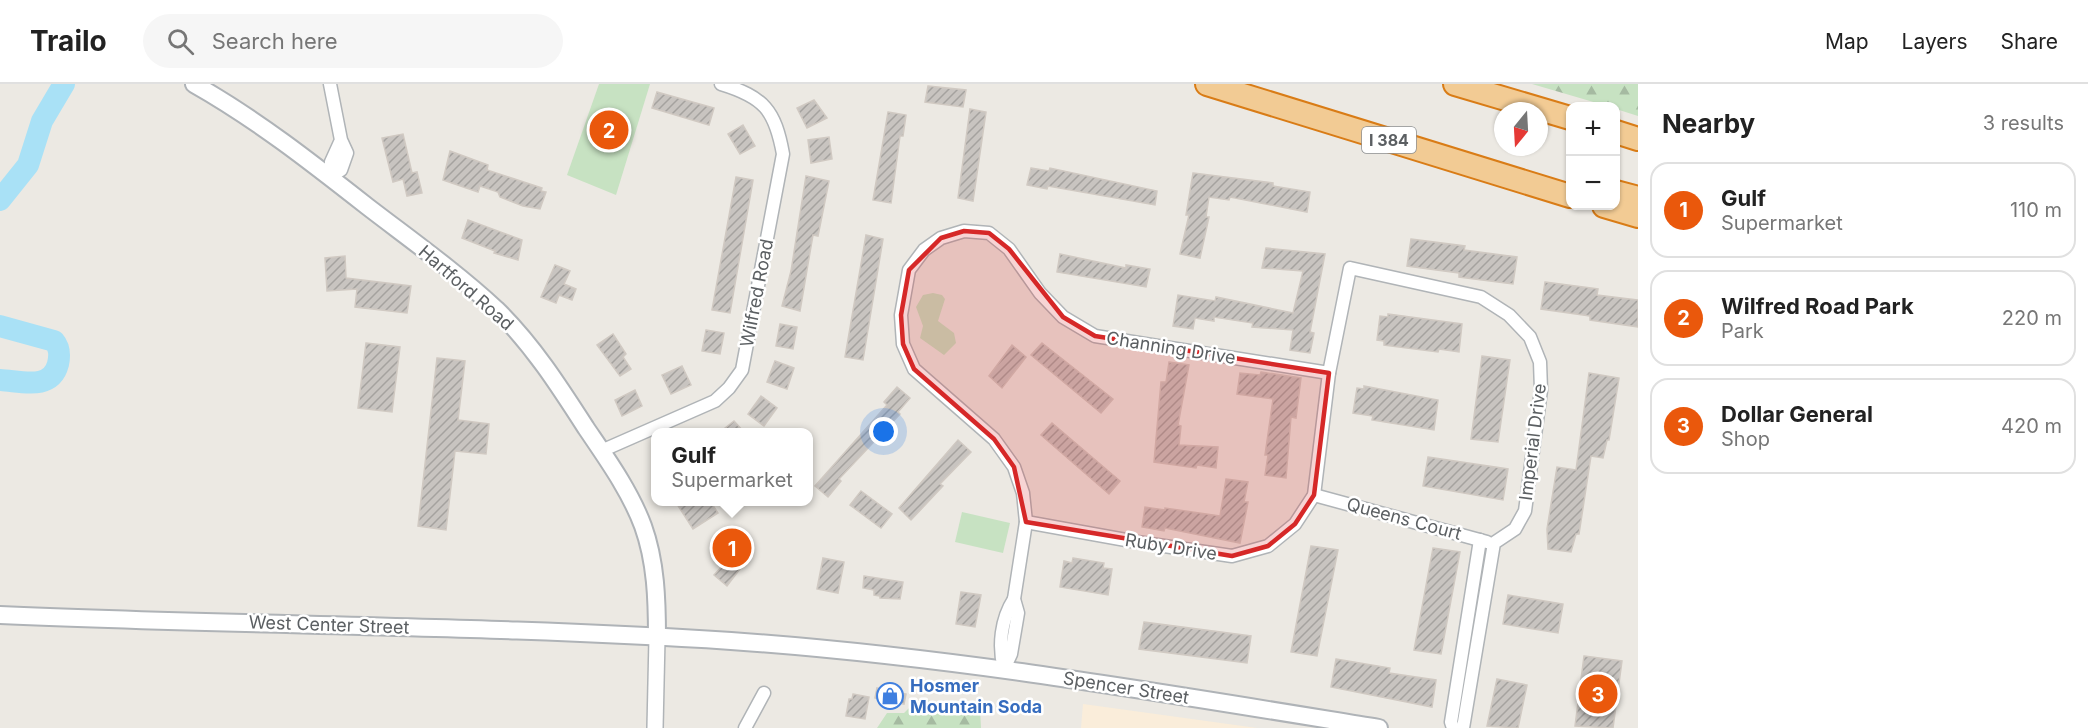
<!DOCTYPE html>
<html lang="en">
<head>
<meta charset="utf-8">
<style>
  body { margin:0; font-family:Inter,sans-serif; background:#f6f6f6; color:#222 }
  .controls { position:absolute; right:18px; top:18px; display:grid; overflow:hidden; border-radius:12px; box-shadow:0 2px 4px #0004 }
  .controls button { width:54px; height:54px; display:grid; place-items:center; padding:0; border:0; border-bottom:2px solid #e0e0e0; background:#fff; color:#222; font:30px sans-serif }
  .compass { position:absolute; left:1494px; top:18px; width:54px; height:54px; border-radius:50%; background:#fff; box-shadow:0 2px 4px #0004; rotate:198deg }
  .you { position:absolute; left:884px; top:348px; width:21px; height:21px; margin:-15px; border:4px solid #fff; border-radius:50%; background:#1a73e8; box-shadow:0 0 0 9px #1a73e833 }
  .badge { display:grid; place-items:center; width:39px; height:39px; border-radius:50%; background:#ea580c; color:#fff; font-size:20px; font-weight:700 }
  .pin { position:absolute; translate:-50% -50%; border:3px solid #fff; box-shadow:0 2px 6px #0006 }
  .popup { position:absolute; left:651px; top:344px; width:162px; height:78px; box-sizing:border-box; display:grid; place-content:center; border-radius:12px; background:#fff; filter:drop-shadow(0 2px 4px #0005); font-size:20px; white-space:nowrap; color:#767676 }
  .popup b { font-size:22px; color:#222 }
  .popup::after { content:''; position:absolute; left:50%; top:100%; margin-left:-12px; border:12px solid transparent; border-top-color:#fff }
  .list { margin:0; padding:0; list-style:none }
  h2 { display:flex; justify-content:space-between; align-items:center; height:78px; margin:0; padding:0 24px; font-size:26px }
  h2 small { font-size:20px; font-weight:400; color:#767676 }
  .list li { display:grid; grid-template-columns:39px 1fr auto; gap:18px; align-items:center; box-sizing:border-box; height:96px; margin:0 12px 12px; padding:0 12px; border:2px solid #e0e0e0; border-radius:18px }
  .list b { display:block; font-size:22px; white-space:nowrap }
  .list p { margin:0; font-size:20px; white-space:nowrap; color:#767676 }
  .list em { font-size:20px; font-style:normal; color:#767676 }
  .icon { flex:none; width:33px; height:33px; fill:none; stroke:currentColor; stroke-width:2; stroke-linecap:round; stroke-linejoin:round }
  .map { position:relative; flex:none; width:1638px; height:644px; overflow:hidden }
  header { display:flex; align-items:center; gap:36px; box-sizing:border-box; height:84px; padding:0 30px; background:#fff; border-bottom:2px solid #e0e0e0 }
  header strong { font-size:28px }
  nav { display:flex; gap:33px; margin-inline-start:auto; font-size:21px }
  .search { width:420px; height:54px; background:#f6f6f6; display:flex; align-items:center; gap:15px; box-sizing:border-box; padding:0 21px; border-radius:33px; color:#767676; font-size:22px }
  main { display:flex }
  aside { flex:1; background:#fff }
  .map>svg:first-child { display:block }
  .commercial { fill:#faedda }
  .forest { fill:url(#forest-firs) }
  .park { fill:#c7e2c2 }
  .lines { fill:none; stroke-linecap:round; stroke-linejoin:round }
  .river { stroke:#a9e1f6; stroke-width:22 }
  .building { fill:url(#building-hatch); stroke:#d0c9c2; stroke-width:1.5 }
  .minor-casing { stroke:#b0b4b7; stroke-width:15 }
  .tertiary-casing { stroke:#b0b4b7; stroke-width:18 }
  .secondary-casing { stroke:#afb3b7; stroke-width:20 }
  .motorway-casing { stroke:#d97c16; stroke-width:26 }
  .minor { stroke:#fff; stroke-width:12 }
  .tertiary { stroke:#fff; stroke-width:15 }
  .secondary { stroke:#fff; stroke-width:16 }
  .motorway { stroke:#f2cb94; stroke-width:22 }
  .marked { fill:#d62828; fill-opacity:0.2; stroke:#d62828; stroke-width:4.5; stroke-linejoin:round }
  .labels { text-anchor:middle; stroke-width:5; stroke-linejoin:round; paint-order:stroke }
  .shield { fill:#fff; stroke:#8c8f91; stroke-width:1.5 }
  .shield-label { font-size:16px; font-weight:bold; fill:#5b5f62 }
  .street-label { font-size:18px; fill:#5b5f62; stroke:#fff }
  .shop-label { font-size:18px; font-weight:bold; fill:#366cbe; stroke:#fff; text-anchor:start }
</style>
</head>
<body>
<header>
<strong>Trailo</strong>
<div class="search"><svg class="icon" aria-label="search" viewBox="0 0 24 24"><circle cx="10" cy="10" r="6"/><path d="M15 15l6 6"/></svg>Search here</div>
<nav><a>Map</a><a>Layers</a><a>Share</a></nav>
</header>
<main>
<div class="map">
<svg width="1638" height="644" viewBox="0 0 1638 644">
  <defs>
    <pattern id="forest-firs" width="22" height="20" patternUnits="userSpaceOnUse" patternTransform="scale(1.5)"><rect width="22" height="20" fill="#c7e2c2"/><path d="M5 1l3.5 6h-7zM16 11l3.5 6h-7z" fill="#a5baa1"/></pattern>
    <pattern id="building-hatch" width="6" height="6" patternUnits="userSpaceOnUse" patternTransform="scale(1.5)"><rect width="6" height="6" fill="#c8c4c0"/><path d="M-1 1l2-2M0 6l6-6M5 7l2-2" fill="none" stroke="#a5a29f"/></pattern>
  </defs>
  <rect width="100%" height="100%" fill="#ece9e3"/>
  <!-- commercial -->
  <polygon class="commercial" points="1083,620 1257,644 1081,644"/>
  <!-- forest -->
  <g class="forest">
    <polygon points="1532,0 1638,0 1638,32 1616,25 1616,22 1607,22"/>
    <polygon points="922,615 947,621 963,620 980,624 981,644 877,644 887,629 904,629 915,618"/>
  </g>
  <!-- park -->
  <g class="park">
    <polygon points="599,0 650,0 616,111 567,91"/>
    <polygon points="933,209 942,211 945,215 938,237 954,249 956,259 944,271 920,254 923,242 916,223 923,211"/>
    <polygon points="962,428 1010,439 1003,469 955,458"/>
  </g>
  <g class="lines">
    <!-- river -->
    <g class="river">
      <polyline points="0,116 28,81 42,37 64,0"/>
      <path d="M0,242L54,257C60,264 60,271 58,280C51,307 21,297 0,296"/>
    </g>
  </g>
  <!-- building -->
  <g class="building">
    <polygon points="928,2 966,6 963,23 925,18"/>
    <polygon points="657,8 714,24 709,41 652,24"/>
    <polygon points="814,16 827,34 807,44 797,24"/>
    <polygon points="970,25 986,28 973,117 958,114"/>
    <polygon points="888,28 906,31 903,52 900,52 891,119 873,116"/>
    <polygon points="743,41 755,62 740,70 728,50"/>
    <polygon points="403,50 412,89 417,88 422,109 407,112 403,95 393,98 382,54"/>
    <polygon points="829,53 832,75 811,79 808,56"/>
    <polygon points="450,67 488,81 487,86 542,104 541,107 546,108 540,125 523,122 500,113 498,108 480,102 478,108 443,96"/>
    <polygon points="1031,84 1049,87 1050,84 1157,107 1155,121 1048,102 1047,105 1027,101"/>
    <polygon points="1193,89 1273,99 1273,102 1310,108 1307,128 1230,113 1229,116 1209,113 1206,133 1209,133 1200,174 1180,170 1189,131 1186,131"/>
    <polygon points="806,92 829,97 818,152 813,151 800,227 782,222 791,187"/>
    <polygon points="736,93 753,96 730,229 712,226"/>
    <polygon points="468,136 522,156 518,176 494,169 495,167 462,154"/>
    <polygon points="866,151 883,155 863,276 845,273"/>
    <polygon points="1411,155 1465,162 1464,166 1517,173 1513,200 1459,193 1459,189 1407,182"/>
    <polygon points="1266,164 1325,170 1310,248 1314,249 1310,269 1290,266 1293,246 1252,243 1253,239 1214,233 1214,237 1195,234 1193,245 1173,242 1178,211 1215,217 1216,213 1293,229 1303,187 1262,184"/>
    <polygon points="1060,170 1126,184 1126,181 1150,185 1146,203 1057,188"/>
    <polygon points="345,172 346,194 411,202 407,229 355,223 357,205 327,207 325,174"/>
    <polygon points="555,181 570,187 564,200 576,205 572,216 559,211 556,219 541,213"/>
    <polygon points="1545,198 1598,205 1597,211 1638,216 1638,243 1590,236 1590,232 1541,225"/>
    <polygon points="1388,230 1462,240 1459,268 1439,265 1438,268 1384,261 1384,257 1377,256 1380,232 1388,233"/>
    <polygon points="780,240 797,243 793,265 776,262"/>
    <polygon points="706,246 724,249 720,270 702,267"/>
    <polygon points="613,250 626,270 623,273 631,285 620,292 597,261"/>
    <polygon points="366,259 400,263 392,328 358,324"/>
    <polygon points="1042,259 1113,315 1101,329 1031,271"/>
    <polygon points="1012,261 1026,273 1002,304 989,292"/>
    <polygon points="1482,272 1510,276 1498,358 1471,355"/>
    <polygon points="437,274 465,277 458,336 489,340 486,370 455,367 446,446 418,442"/>
    <polygon points="775,277 794,284 787,305 767,298"/>
    <polygon points="1169,278 1189,281 1178,341 1181,342 1179,361 1218,363 1216,384 1197,381 1196,384 1154,378 1161,298 1166,298"/>
    <polygon points="682,282 691,301 671,310 662,291"/>
    <polygon points="1261,288 1301,294 1296,334 1291,333 1286,394 1265,391 1268,371 1265,371 1273,315 1237,310 1240,289 1260,291"/>
    <polygon points="1589,289 1619,294 1609,356 1607,356 1603,374 1591,372 1579,450 1576,450 1571,468 1548,465 1547,445 1557,383 1576,386"/>
    <polygon points="1364,302 1438,316 1434,346 1372,336 1373,332 1353,329 1357,304 1364,305"/>
    <polygon points="897,303 910,314 898,328 900,330 839,395 841,397 828,413 815,402 887,321 884,318"/>
    <polygon points="635,306 642,322 622,332 615,316"/>
    <polygon points="761,312 777,324 764,342 748,330"/>
    <polygon points="734,337 744,348 720,348"/>
    <polygon points="1052,339 1120,397 1109,410 1041,351"/>
    <polygon points="958,356 971,368 940,400 943,402 911,436 899,424"/>
    <polygon points="1428,373 1508,385 1503,416 1423,402"/>
    <polygon points="1226,395 1248,398 1244,418 1248,418 1240,459 1165,444 1164,447 1142,443 1145,423 1165,426 1165,424 1220,432"/>
    <polygon points="861,407 892,430 881,444 850,421"/>
    <polygon points="675,417 710,417 718,429 693,445"/>
    <polygon points="723,445 753,468 727,502 714,491 729,475 711,460"/>
    <polygon points="1311,462 1338,466 1317,572 1291,568"/>
    <polygon points="1433,464 1460,468 1441,570 1414,566"/>
    <polygon points="823,474 844,478 838,509 817,505"/>
    <polygon points="1073,474 1104,479 1103,484 1112,485 1108,511 1060,503 1064,477 1072,479"/>
    <polygon points="864,492 903,498 900,515 880,514 880,512 874,511 874,506 863,504"/>
    <polygon points="961,508 981,511 975,543 956,540"/>
    <polygon points="1508,511 1563,520 1558,549 1503,540"/>
    <polygon points="1144,538 1251,552 1247,579 1139,565"/>
    <polygon points="1584,572 1622,577 1613,644 1575,642"/>
    <polygon points="1336,575 1390,584 1389,589 1436,596 1432,623 1331,603"/>
    <polygon points="1497,595 1527,601 1518,644 1487,642"/>
    <polygon points="877,604 906,610 904,620 875,614"/>
    <polygon points="853,610 869,613 865,635 846,632 849,615 852,615"/>
  </g>
  <g class="lines">
    <defs>
      <g id="minor">
        <polyline points="330,0 341,56 347,69 341,86 330,93 331,78 341,56"/>
        <path d="M601,367L715,317L729,304L742,286L783,70C775,26 764,13 721,0"/>
        <polyline points="1314,411 1487,458"/>
        <polyline points="1026,438 1137,458 1232,472 1268,462 1295,440 1314,411 1329,289 1350,184 1481,213 1509,231 1530,253 1540,278 1541,306 1525,427 1515,445 1494,459 1463,644"/>
        <polyline points="1004,585 1011,570 1018,529 1014,515 1026,438 1023,409 1014,383 994,355 914,285 903,260 901,231 909,186 924,166 941,154 964,147 989,149 1009,165 1040,209 1063,233 1095,252 1329,289"/>
        <path d="M1004,585C998,562 1001,535 1014,515"/>
        <polyline points="745,644 764,609"/>
        <polyline points="1453,644 1451,638 1480,456"/>
      </g>
      <polyline id="tertiary" points="655,644 657,554"/>
      <g id="secondary">
        <path d="M194,0C256,35 312,79 368,123C411,156 456,188 496,225C532,260 559,302 586,344C607,375 630,407 643,442C656,478 657,516 657,554"/>
        <path d="M0,531C243,542 488,541 731,557C948,572 1164,609 1379,644"/>
      </g>
      <g id="motorway">
        <polyline points="1207,0 1570,112"/>
        <polyline points="1455,0 1570,34"/>
        <polyline points="1616,48 1638,55"/>
        <polyline points="1616,108 1638,114"/>
        <polyline points="1604,122 1638,132"/>
      </g>
    </defs>
    <!-- minor casing -->
    <use href="#minor" class="minor-casing"/>
    <!-- tertiary casing -->
    <use href="#tertiary" class="tertiary-casing"/>
    <!-- secondary casing -->
    <use href="#secondary" class="secondary-casing"/>
    <!-- motorway casing -->
    <use href="#motorway" class="motorway-casing"/>
    <!-- minor -->
    <use href="#minor" class="minor"/>
    <!-- tertiary -->
    <use href="#tertiary" class="tertiary"/>
    <!-- secondary -->
    <use href="#secondary" class="secondary"/>
    <!-- motorway -->
    <use href="#motorway" class="motorway"/>
  </g>
  <!-- marked area -->
  <path class="marked" d="M964,147L989,149L1009,165L1063,233L1095,252L1329,289L1314,411L1295,440L1268,462L1232,472L1026,438L1014,383L994,355L914,285L903,260L901,231L909,186L941,154Z"/>
  <!-- icons -->
  <defs>
    <symbol id="shop-ring" viewBox="-11 -11 22 22"><circle r="9.5" fill="#fff" stroke="#3f7fe0" stroke-width="1.5"/><path d="M-5-2.5h2.3a2.7 3.5 0 0 1 5.4 0H5L5.5 6h-11ZM-1.5-2.5h3a1.5 2.3 0 0 0-3 0Z" fill="#3f7fe0"/></symbol>
  </defs>
  <g fill-rule="evenodd">
    <use href="#shop-ring" x="875" y="597" width="30" height="30"/>
  </g>
  <g class="labels">
    <!-- shield labels -->
    <rect class="shield" x="1362" y="43" width="54" height="26" rx="4.5"/>
    <g class="shield-label">
      <text x="1389" y="62">I 384</text>
    </g>
    <!-- street labels -->
    <g class="street-label">
      <text transform="translate(466 204) rotate(41)" y="6">Hartford Road</text>
      <text transform="translate(757 209) rotate(-79)" y="6">Wilfred Road</text>
      <text transform="translate(1171 264) rotate(9)" y="6">Channing Drive</text>
      <text transform="translate(1533 358) rotate(-83)" y="6">Imperial Drive</text>
      <text transform="translate(1404 435) rotate(15)" y="6">Queens Court</text>
      <text transform="translate(1171 463) rotate(9)" y="6">Ruby Drive</text>
      <text transform="translate(329 541) rotate(2)" y="6">West Center Street</text>
      <text transform="translate(1126 604) rotate(9)" y="6">Spencer Street</text>
    </g>
    <!-- shop labels -->
    <g class="shop-label">
      <text x="910" y="608">Hosmer<tspan x="910" dy="21">Mountain Soda</tspan></text>
    </g>
  </g>
</svg>
<div class="controls">
<button>+</button>
<button>−</button>
</div>
<svg class="compass" viewBox="-18 -18 36 36"><path d="M0-13l5 13h-10z" fill="#e53935"/><path d="M0 13l5-13h-10z" fill="#767676"/></svg>
<div class="you"></div>
<div class="pin badge" style="left:732px;top:464px">1</div>
<div class="popup"><b>Gulf</b>Supermarket</div>
<div class="pin badge" style="left:609px;top:46px">2</div>
<div class="pin badge" style="left:1598px;top:610px">3</div>
</div>
<aside>
<h2>Nearby<small>3 results</small></h2>
<ul class="list">
<li><span class="badge">1</span><div><b>Gulf</b><p>Supermarket</p></div><em>110 m</em></li>
<li><span class="badge">2</span><div><b>Wilfred Road Park</b><p>Park</p></div><em>220 m</em></li>
<li><span class="badge">3</span><div><b>Dollar General</b><p>Shop</p></div><em>420 m</em></li>
</ul>
</aside>
</main>
</body>
</html>
